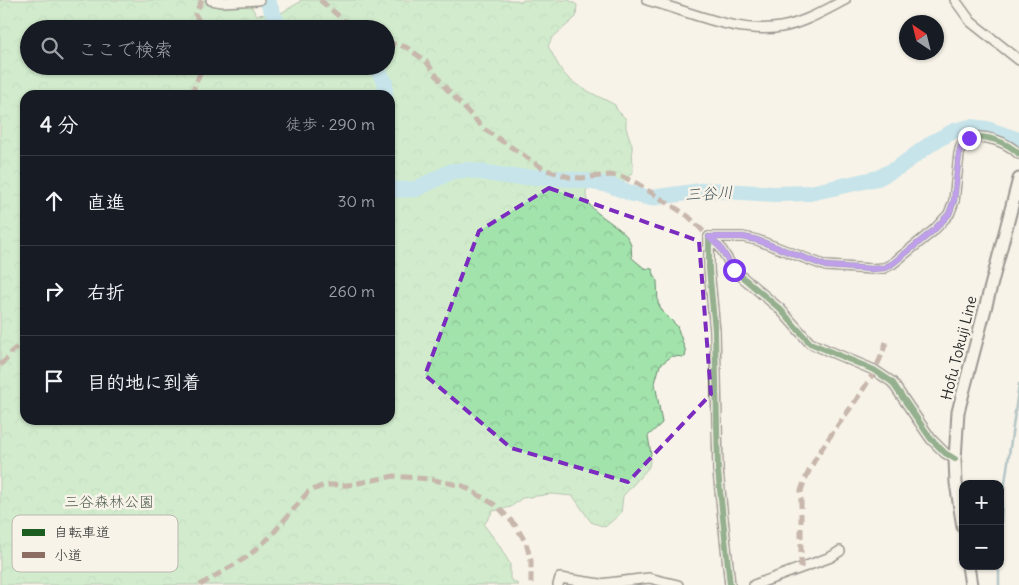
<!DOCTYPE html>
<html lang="ja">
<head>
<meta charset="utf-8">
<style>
  body { margin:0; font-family:Delius,"Klee One",sans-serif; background:#20242c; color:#f1f3f6 }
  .controls { position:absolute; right:15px; bottom:15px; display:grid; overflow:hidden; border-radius:10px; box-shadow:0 1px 4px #0004 }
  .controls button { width:45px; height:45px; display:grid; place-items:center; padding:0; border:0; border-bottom:1px solid #363941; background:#171b24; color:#f1f3f6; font:25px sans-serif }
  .compass { position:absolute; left:899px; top:15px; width:45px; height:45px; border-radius:50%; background:#171b24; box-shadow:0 1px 4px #0004; rotate:325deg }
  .stop { position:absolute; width:15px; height:15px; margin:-11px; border:4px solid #7c3aed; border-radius:50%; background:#fff }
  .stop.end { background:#7c3aed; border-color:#fff; box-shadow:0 1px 5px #0008 }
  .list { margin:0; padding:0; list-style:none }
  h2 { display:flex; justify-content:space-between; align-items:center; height:65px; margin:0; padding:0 20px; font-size:21px }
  h2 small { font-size:16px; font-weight:400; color:#9ea1a6 }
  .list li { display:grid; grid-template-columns:32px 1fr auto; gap:15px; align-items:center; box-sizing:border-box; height:90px; padding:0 20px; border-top:1px solid #363941 }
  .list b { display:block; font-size:19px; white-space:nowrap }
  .list em { font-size:16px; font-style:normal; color:#9ea1a6 }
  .icon { flex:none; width:28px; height:28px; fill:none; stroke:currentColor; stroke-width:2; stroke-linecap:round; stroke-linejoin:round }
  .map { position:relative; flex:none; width:1019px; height:585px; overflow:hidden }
  .search { position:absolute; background:#171b24; box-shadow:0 1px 4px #0004; left:20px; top:20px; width:375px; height:55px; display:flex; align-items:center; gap:12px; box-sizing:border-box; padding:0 18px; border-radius:28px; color:#9ea1a6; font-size:19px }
  .panel { position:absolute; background:#171b24; box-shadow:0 1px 4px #0004; left:20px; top:90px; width:375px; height:335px; border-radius:15px }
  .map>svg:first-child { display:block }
  .forest { fill:url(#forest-crowns); stroke:#66876c; fill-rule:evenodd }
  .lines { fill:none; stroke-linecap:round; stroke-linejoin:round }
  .stream { stroke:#6590a0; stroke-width:2.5 }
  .river { stroke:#8cd3ee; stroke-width:16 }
  .minor-casing { stroke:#2b2b2b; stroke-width:12 }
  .major-casing { stroke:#2b2b2b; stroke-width:15 }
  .minor { stroke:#f7f3e8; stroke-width:9 }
  .major { stroke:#f7f3e8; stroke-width:11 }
  .quiet { stroke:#8d6e63; stroke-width:5; stroke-dasharray:10 5; stroke-linecap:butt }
  .cycleway-casing { stroke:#f7f3e8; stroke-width:9 }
  .cycleway { stroke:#1b5e20; stroke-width:6 }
  .route { stroke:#7c3aed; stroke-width:6 }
  .marked { fill:none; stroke:#7b2cbf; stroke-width:4; stroke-dasharray:10 6; stroke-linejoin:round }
  .labels { text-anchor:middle; stroke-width:5; stroke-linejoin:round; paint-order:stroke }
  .street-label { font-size:15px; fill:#2b2b2b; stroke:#f7f3e8 }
  .park-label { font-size:15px; fill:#49594b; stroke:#f7f3e8 }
  .water-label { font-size:16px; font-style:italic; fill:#43555c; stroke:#f7f3e8 }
  .key { fill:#f7f3e8; stroke:#bab7af; stroke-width:1 }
  .key-label { font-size:14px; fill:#2b2b2b }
</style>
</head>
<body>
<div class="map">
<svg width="1019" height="585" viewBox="0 0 1019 585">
  <defs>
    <pattern id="forest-crowns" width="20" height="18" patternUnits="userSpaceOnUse" patternTransform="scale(1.25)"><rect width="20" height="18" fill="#a2e3ac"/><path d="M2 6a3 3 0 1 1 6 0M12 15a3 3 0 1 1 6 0" fill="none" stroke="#8cc394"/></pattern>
  </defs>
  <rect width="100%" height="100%" fill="#f7f3e8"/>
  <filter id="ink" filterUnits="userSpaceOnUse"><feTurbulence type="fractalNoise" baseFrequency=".02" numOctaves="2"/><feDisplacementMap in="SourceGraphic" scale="10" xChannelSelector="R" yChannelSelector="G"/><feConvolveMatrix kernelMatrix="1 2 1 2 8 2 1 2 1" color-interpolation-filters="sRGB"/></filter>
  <g filter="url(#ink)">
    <!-- forest -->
    <path class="forest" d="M0,0H248L256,15L281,13L300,2V0H517L520,2L524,0H569L577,5L576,17L552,38L548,46C554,56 559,69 567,77C578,88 601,97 615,105L617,110L626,119V128L632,145L633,172L620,185L602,180L590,182C589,185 586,190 586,193C584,213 623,224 630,242C632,247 631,253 632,258L644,268L652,269L657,281L658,303L663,312L677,326L686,352L685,357L672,356L660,365L655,383L662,423L648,436L651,454L649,467L623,496L621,513L605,527L591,522L573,496L551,494L522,498L511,507L493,511L484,525L499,545L510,564V579L519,585H0ZM29,29H386V66H29ZM25,95H390V420H25Z"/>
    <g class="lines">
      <!-- stream -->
      <g class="stream">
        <polyline points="1000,541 1002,504 1019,384"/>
        <polyline points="999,585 999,566"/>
      </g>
      <!-- river -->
      <g class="river">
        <polyline points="267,0 280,29"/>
        <polyline points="375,66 385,82 385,95"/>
        <polyline points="390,187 397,190 416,189 452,171 468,170 512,177 549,177 587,181 610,185 633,194 650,198 708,190 774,194 810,193 878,178 899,167 933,142 954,131 970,127 987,129 1019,140"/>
      </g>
      <defs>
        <g id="minor">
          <polyline points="211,0 222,2 259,0"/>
          <path d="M647,0C688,11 739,35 781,27C804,23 825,10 845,0"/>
          <polyline points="955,0 971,22 1019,60"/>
          <path d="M709,237H743L757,240L826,266L872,269L884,268L892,264L933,231L949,214L954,201L959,154L961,146L969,138C985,134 1007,142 1019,154"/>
          <polyline points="709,237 709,269 715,331 718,471 730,585"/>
          <polyline points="709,237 720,247 734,270 780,309 810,343 874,370 892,382 931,439 945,453 955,459"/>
          <polyline points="558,585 560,578 600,584 649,578 678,585"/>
          <polyline points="754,585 831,557 840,551"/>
        </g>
        <g id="major">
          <polyline points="963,527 956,483 955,459 958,412 1019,179"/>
          <polyline points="968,566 971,585"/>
        </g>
      </defs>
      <!-- minor casing -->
      <use href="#minor" class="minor-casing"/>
      <!-- major casing -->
      <use href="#major" class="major-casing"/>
      <!-- minor -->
      <use href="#minor" class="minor"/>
      <!-- major -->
      <use href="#major" class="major"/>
      <!-- quiet -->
      <g class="quiet">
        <polyline points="202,0 195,14 204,29"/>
        <polyline points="320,0 354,29"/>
        <polyline points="386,42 406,47 426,61 444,86 484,129 544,169 569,177 581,178 610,175 623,177 638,184 688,216 709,237"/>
        <polyline points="191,95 203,66"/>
        <polyline points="0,365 9,357 11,352 25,340"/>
        <path d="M801,568V491C818,437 871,396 886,342"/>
        <polyline points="200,585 247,557 270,537 308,492 324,485 348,485 394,476 429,479 463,486 497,506 516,526 526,543 531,561 531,585"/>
      </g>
      <defs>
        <g id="cycleway">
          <path d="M709,237H743L757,240L826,266L872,269L884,268L892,264L933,231L949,214L954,201L959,154L961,146L969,138C985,134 1007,142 1019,154"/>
          <polyline points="709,237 709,269 715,331 718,471 730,585"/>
          <polyline points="709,237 720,247 734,270 780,309 810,343 874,370 892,382 931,439 945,453 955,459"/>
        </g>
      </defs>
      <!-- cycleway casing -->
      <use href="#cycleway" class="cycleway-casing"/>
      <!-- cycleway -->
      <use href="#cycleway" class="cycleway"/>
    </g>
  </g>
  <g class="lines" filter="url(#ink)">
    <!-- route -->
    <polyline class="route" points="734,270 720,247 709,237 743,237 757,240 826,266 872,269 884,268 892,264 933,231 949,214 954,200 959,154 961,146 969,138"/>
  </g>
  <!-- marked area -->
  <path d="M0 0H1019V585H0ZM549,188L699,241L711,394L628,482L511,448L425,375L479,231Z" fill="#f7f3e8" fill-opacity=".55" fill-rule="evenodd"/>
  <path class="marked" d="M549,188L699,241L711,394L628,482L511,448L425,375L479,231Z"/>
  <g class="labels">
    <!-- street labels -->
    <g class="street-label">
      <text transform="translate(959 348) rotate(-76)" y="5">Hofu Tokuji Line</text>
    </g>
    <!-- park labels -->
    <g class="park-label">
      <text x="109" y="507">三谷森林公園</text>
    </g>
    <!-- water labels -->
    <g class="water-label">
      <text transform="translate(709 193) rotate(-3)" y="6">三谷川</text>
    </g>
  </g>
  <!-- legend -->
  <rect x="12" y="515" width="166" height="57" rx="8" class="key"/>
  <rect x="22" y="529" width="23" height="7" fill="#1b5e20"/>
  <rect x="22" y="552" width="23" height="6" fill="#8d6e63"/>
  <g class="key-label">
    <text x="54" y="537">自転車道</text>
    <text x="54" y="560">小道</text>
  </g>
</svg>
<div class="controls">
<button>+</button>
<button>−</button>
</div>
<svg class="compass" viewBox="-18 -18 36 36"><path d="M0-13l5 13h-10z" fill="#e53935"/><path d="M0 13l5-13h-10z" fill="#9ea1a6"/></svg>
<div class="stop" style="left:734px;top:270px"></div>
<div class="stop end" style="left:969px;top:138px"></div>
<div class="search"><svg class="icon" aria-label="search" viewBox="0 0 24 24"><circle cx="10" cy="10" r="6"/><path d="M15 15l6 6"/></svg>ここで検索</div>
<section class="panel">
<h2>4 分<small>徒歩 · 290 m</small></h2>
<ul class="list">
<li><svg class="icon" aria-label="ahead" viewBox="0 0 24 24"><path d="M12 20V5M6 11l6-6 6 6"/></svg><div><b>直進</b></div><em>30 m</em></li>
<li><svg class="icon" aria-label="right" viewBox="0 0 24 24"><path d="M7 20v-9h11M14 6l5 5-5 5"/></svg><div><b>右折</b></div><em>260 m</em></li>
<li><svg class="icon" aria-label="arrive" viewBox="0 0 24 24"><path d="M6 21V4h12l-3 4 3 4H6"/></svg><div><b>目的地に到着</b></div></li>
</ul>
</section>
</div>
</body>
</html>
